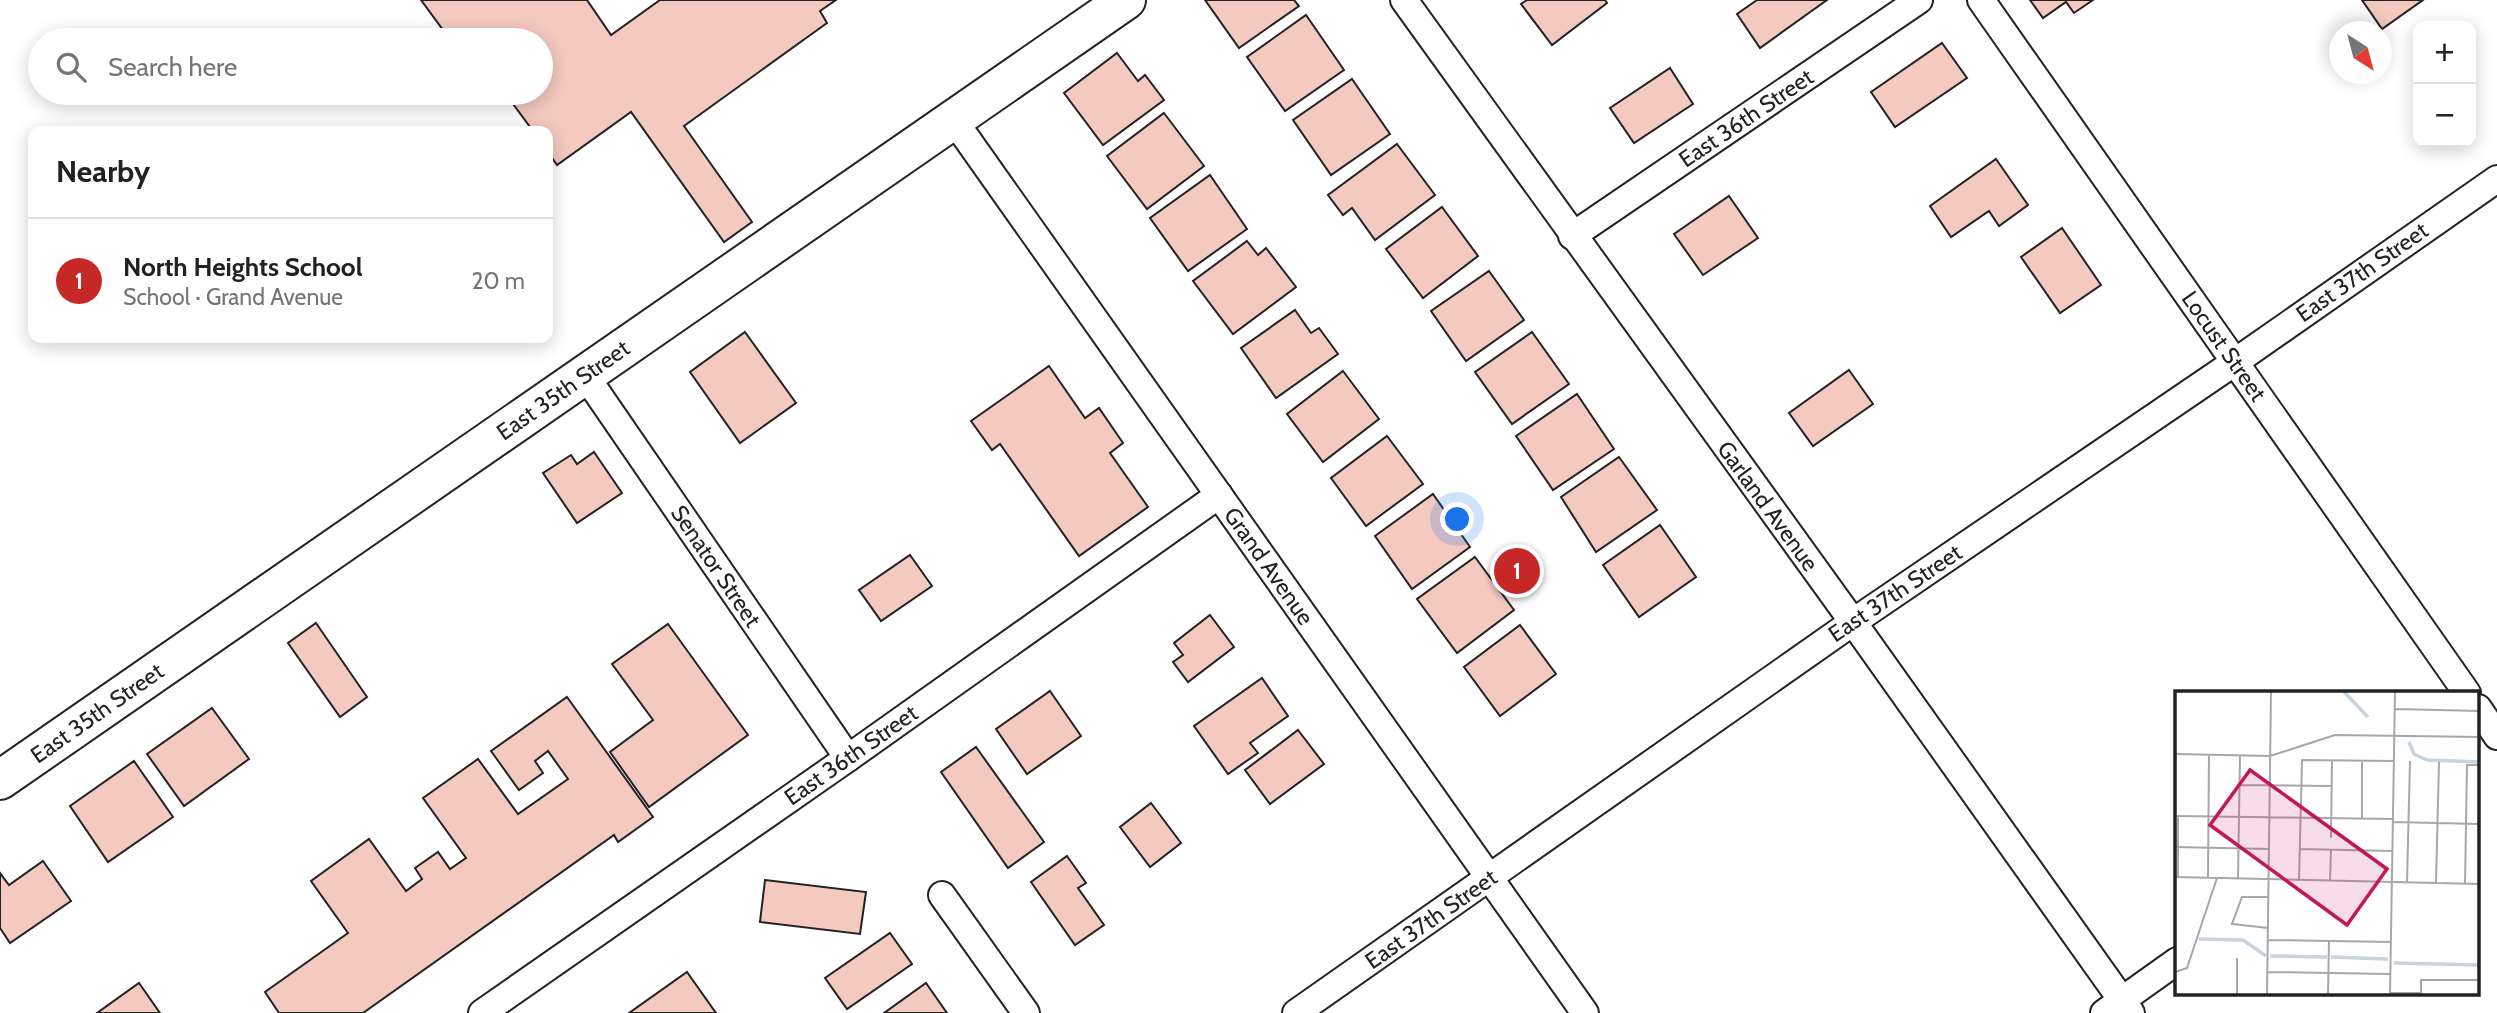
<!DOCTYPE html>
<html lang="en">
<head>
<meta charset="utf-8">
<style>
  body { margin:0; font-family:Cabin,sans-serif; background:#f2f2f2; color:#202124 }
  .controls { position:absolute; right:21px; top:21px; display:grid; overflow:hidden; border-radius:14px; box-shadow:0 4px 18px #0003 }
  .controls button { width:63px; height:63px; display:grid; place-items:center; padding:0; border:0; border-bottom:2px solid #e0e0e0; background:#fff; color:#202124; font:35px sans-serif }
  .compass { position:absolute; left:2329px; top:21px; width:63px; height:63px; border-radius:50%; background:#fff; box-shadow:0 4px 18px #0003; rotate:144deg }
  .you { position:absolute; left:1458px; top:520px; width:24px; height:24px; margin:-18px; border:5px solid #fff; border-radius:50%; background:#1a73e8; box-shadow:0 0 0 10px #1a73e833 }
  .badge { display:grid; place-items:center; width:46px; height:46px; border-radius:50%; background:#c62828; color:#fff; font-size:23px; font-weight:700 }
  .pin { position:absolute; translate:-50% -50%; border:4px solid #fff; box-shadow:0 2px 7px #0006 }
  .list { margin:0; padding:0; list-style:none }
  h2 { display:flex; justify-content:space-between; align-items:center; height:91px; margin:0; padding:0 28px; font-size:30px }
  h2 small { font-size:23px; font-weight:400; color:#757577 }
  .list li { display:grid; grid-template-columns:46px 1fr auto; gap:21px; align-items:center; box-sizing:border-box; height:126px; padding:0 28px; border-top:2px solid #e0e0e0 }
  .list b { display:block; font-size:26px; white-space:nowrap }
  .list p { margin:0; font-size:23px; white-space:nowrap; color:#757577 }
  .list em { font-size:23px; font-style:normal; color:#757577 }
  .icon { flex:none; width:38px; height:38px; fill:none; stroke:currentColor; stroke-width:2; stroke-linecap:round; stroke-linejoin:round }
  .map { position:relative; flex:none; width:2497px; height:1013px; overflow:hidden }
  .search { position:absolute; background:#fff; box-shadow:0 4px 18px #0003; left:28px; top:28px; width:525px; height:77px; display:flex; align-items:center; gap:18px; box-sizing:border-box; padding:0 24px; border-radius:38px; color:#757577; font-size:26px }
  .panel { position:absolute; background:#fff; box-shadow:0 4px 18px #0003; left:28px; top:126px; width:525px; height:217px; border-radius:14px }
  .map>svg:first-child { display:block }
  .building { fill:#f3c9c0; stroke:#222; stroke-width:2 }
  .lines { fill:none; stroke-linecap:round; stroke-linejoin:round }
  .street-casing { stroke:#222; stroke-width:30 }
  .secondary-casing { stroke:#222; stroke-width:42 }
  .street { stroke:#fff; stroke-width:26 }
  .secondary { stroke:#fff; stroke-width:38 }
  .labels { text-anchor:middle; stroke-width:5; stroke-linejoin:round; paint-order:stroke }
  .street-label { font-size:23px; fill:#222; stroke:#fff }
  .inset-river { fill:none; stroke:#c7d3dd; stroke-width:3.5 }
  .inset-road { fill:none; stroke:#a7a7a7; stroke-width:2 }
  .view { fill:#c2185b; fill-opacity:0.15; stroke:#c2185b; stroke-width:3.5 }
  .inset-edge { fill:none; stroke:#222; stroke-width:3.5 }
</style>
</head>
<body>
<div class="map">
<svg width="2497" height="1013" viewBox="0 0 2497 1013">
  <rect width="100%" height="100%" fill="#fff"/>
  <!-- building -->
  <g class="building">
    <polygon points="421,0 587,0 611,35 660,0 836,0 820,11 827,23 684,126 752,222 724,242 631,112 557,165 548,152 548,131 533,131 505,93 541,93 541,40 468,40 460,30 449,38"/>
    <polygon points="1205,0 1294,0 1299,6 1239,48"/>
    <polygon points="1527,0 1605,0 1607,3 1552,45 1521,4"/>
    <polygon points="1757,0 1827,0 1760,48 1737,14"/>
    <polygon points="2030,0 2093,0 2074,13 2066,2 2043,18"/>
    <polygon points="2362,0 2423,0 2382,29"/>
    <polygon points="1306,15 1344,70 1285,111 1247,57"/>
    <polygon points="1942,43 1967,78 1895,127 1871,92"/>
    <polygon points="1117,53 1138,81 1145,75 1164,100 1103,145 1064,93"/>
    <polygon points="1670,68 1693,104 1634,143 1610,108"/>
    <polygon points="1352,79 1390,134 1331,175 1293,120"/>
    <polygon points="1164,113 1204,166 1147,209 1107,156"/>
    <polygon points="1397,144 1435,195 1375,240 1352,208 1343,215 1328,195"/>
    <polygon points="1996,159 2028,205 1999,226 1989,211 1951,237 1930,206"/>
    <polygon points="1210,175 1247,229 1188,271 1150,218"/>
    <polygon points="1729,196 1758,238 1703,275 1674,234"/>
    <polygon points="1442,207 1478,256 1423,298 1386,249"/>
    <polygon points="2062,228 2101,285 2060,313 2021,257"/>
    <polygon points="1247,241 1258,255 1266,248 1296,287 1233,334 1193,281"/>
    <polygon points="1489,271 1524,320 1466,361 1431,311"/>
    <polygon points="1295,310 1311,333 1319,328 1338,354 1276,398 1241,348"/>
    <polygon points="745,332 796,403 740,443 690,372"/>
    <polygon points="1532,332 1569,384 1512,424 1475,372"/>
    <polygon points="1049,366 1085,418 1099,408 1123,443 1110,453 1148,507 1079,556 1000,444 992,450 971,421"/>
    <polygon points="1849,370 1873,404 1813,446 1789,413"/>
    <polygon points="1343,371 1379,419 1323,462 1287,414"/>
    <polygon points="1577,394 1614,449 1553,490 1516,436"/>
    <polygon points="1387,436 1423,484 1366,526 1331,478"/>
    <polygon points="594,452 622,493 577,523 543,473 571,455 577,464"/>
    <polygon points="1619,457 1657,510 1596,552 1561,497"/>
    <polygon points="1433,494 1470,547 1412,589 1375,536"/>
    <polygon points="1660,525 1696,577 1639,617 1603,565"/>
    <polygon points="910,555 932,586 881,621 859,590"/>
    <polygon points="1475,557 1514,610 1457,653 1417,599"/>
    <polygon points="1210,615 1234,647 1188,682 1173,662 1183,655 1174,643"/>
    <polygon points="316,623 367,697 340,717 288,643"/>
    <polygon points="668,624 748,735 649,807 610,752 653,720 612,664"/>
    <polygon points="1520,625 1556,674 1500,716 1464,667"/>
    <polygon points="1262,678 1288,716 1250,743 1258,753 1228,774 1194,726"/>
    <polygon points="1050,691 1081,736 1027,774 996,729"/>
    <polygon points="567,697 653,817 618,842 614,835 363,1013 279,1013 265,992 348,933 311,881 369,839 406,891 422,879 415,868 438,852 450,869 466,858 423,798 478,759 518,814 568,779 548,751 535,761 543,773 519,790 491,751"/>
    <polygon points="212,708 249,759 184,806 147,754"/>
    <polygon points="1298,730 1324,764 1270,804 1245,770"/>
    <polygon points="976,747 1044,842 1008,868 941,772"/>
    <polygon points="134,761 173,817 108,862 70,806"/>
    <polygon points="1151,803 1181,843 1150,867 1120,827"/>
    <polygon points="1067,856 1086,883 1078,888 1104,925 1075,945 1031,882"/>
    <polygon points="43,861 71,901 10,943 0,928 0,873 9,885"/>
    <polygon points="765,880 866,892 860,934 760,922"/>
    <polygon points="890,933 912,964 847,1009 825,978"/>
    <polygon points="687,972 716,1013 629,1013"/>
    <polygon points="139,983 160,1013 97,1013"/>
    <polygon points="926,983 947,1013 884,1013"/>
  </g>
  <g class="lines">
    <defs>
      <g id="street">
        <polyline points="1404,0 1853,622 2131,1013"/>
        <polyline points="1981,0 2467,693"/>
        <polyline points="953,119 1585,1013"/>
        <polyline points="1572,236 1919,0"/>
        <polyline points="585,375 848,758"/>
        <polyline points="2478,708 2497,736"/>
        <polyline points="942,895 1026,1013"/>
        <polyline points="482,1013 848,758 1219,495"/>
        <polyline points="1296,1013 1853,622 2235,362 2497,179"/>
        <polyline points="2104,1013 2177,961"/>
      </g>
      <polyline id="secondary" points="0,780 1126,0"/>
    </defs>
    <!-- street casing -->
    <use href="#street" class="street-casing"/>
    <!-- secondary casing -->
    <use href="#secondary" class="secondary-casing"/>
    <!-- street -->
    <use href="#street" class="street"/>
    <!-- secondary -->
    <use href="#secondary" class="secondary"/>
  </g>
  <g class="labels">
    <!-- street labels -->
    <g class="street-label">
      <text transform="translate(1746 118) rotate(-34)" y="8">East 36th Street</text>
      <text transform="translate(2362 272) rotate(-35)" y="8">East 37th Street</text>
      <text transform="translate(2224 346) rotate(55)" y="8">Locust Street</text>
      <text transform="translate(563 390) rotate(-35)" y="8">East 35th Street</text>
      <text transform="translate(1768 506) rotate(54)" y="8">Garland Avenue</text>
      <text transform="translate(716 566) rotate(56)" y="8">Senator Street</text>
      <text transform="translate(1269 566) rotate(55)" y="8">Grand Avenue</text>
      <text transform="translate(1895 593) rotate(-34)" y="8">East 37th Street</text>
      <text transform="translate(97 713) rotate(-35)" y="8">East 35th Street</text>
      <text transform="translate(851 755) rotate(-35)" y="8">East 36th Street</text>
      <text transform="translate(1431 919) rotate(-35)" y="8">East 37th Street</text>
    </g>
  </g>
  <!-- overview -->
  <g transform="translate(2175 691)">
    <rect width="304" height="304" fill="#fff"/>
    <path class="inset-river" d="M169,1L193,26M234,51L239,63L252,69L305,71M24,248L68,249L91,265M95,265L152,266M156,266L213,268M219,272L305,274"/>
    <path class="inset-road" d="M220,18L305,20M0,63L95,65L160,44L305,46M64,94L156,95M0,125L218,128M3,125V187M187,127V70M218,131L305,133M156,147L157,69M0,156L95,158M125,158L217,160M0,186L305,193M33,187L34,64M63,188L65,65M124,189L127,69L219,70M155,190L156,158M232,192L235,70M261,192L264,71M290,193L292,74H305M93,237L57,233L67,206H94M93,249L216,251M0,281L12,277L42,187M92,281L215,283M215,302H246M62,304V267M92,304L96,1M153,304L154,250M215,304L220,1M246,304V289H305"/>
    <path class="view" d="M75,79L212,178L172,234L35,134Z"/>
    <rect width="304" height="304" class="inset-edge"/>
  </g>
</svg>
<div class="controls">
<button>+</button>
<button>−</button>
</div>
<svg class="compass" viewBox="-18 -18 36 36"><path d="M0-13l5 13h-10z" fill="#e53935"/><path d="M0 13l5-13h-10z" fill="#757577"/></svg>
<div class="you"></div>
<div class="pin badge" style="left:1517px;top:571px">1</div>
<div class="search"><svg class="icon" aria-label="search" viewBox="0 0 24 24"><circle cx="10" cy="10" r="6"/><path d="M15 15l6 6"/></svg>Search here</div>
<section class="panel">
<h2>Nearby<small></small></h2>
<ul class="list">
<li><span class="badge">1</span><div><b>North Heights School</b><p>School · Grand Avenue</p></div><em>20 m</em></li>
</ul>
</section>
</div>
</body>
</html>
